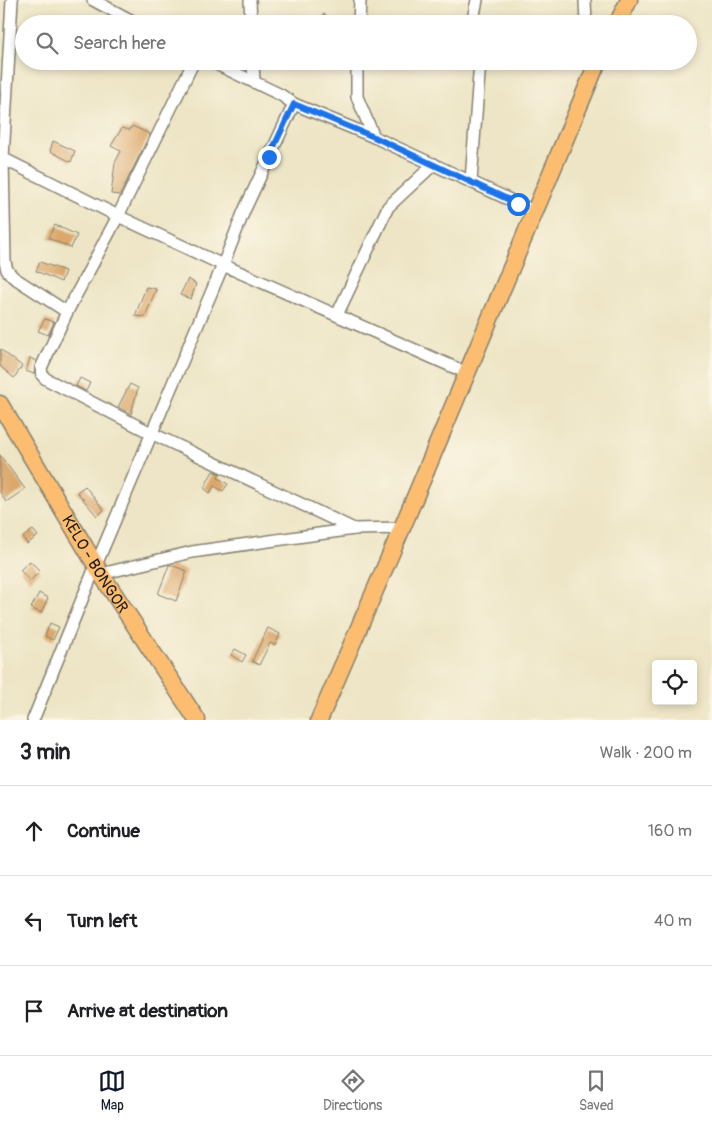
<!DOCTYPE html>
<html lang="en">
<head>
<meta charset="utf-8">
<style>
  body { margin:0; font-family:Pangolin,sans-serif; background:#f6f6f6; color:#202124 }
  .controls { position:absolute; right:15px; bottom:15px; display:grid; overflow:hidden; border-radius:5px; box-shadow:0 2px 8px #0003 }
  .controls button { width:45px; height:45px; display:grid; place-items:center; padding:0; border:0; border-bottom:1px solid #e0e0e0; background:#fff; color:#202124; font:25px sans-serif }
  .stop { position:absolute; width:15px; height:15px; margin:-11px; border:4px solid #1a73e8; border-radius:50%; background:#fff }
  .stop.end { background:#1a73e8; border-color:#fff; box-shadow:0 1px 5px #0008 }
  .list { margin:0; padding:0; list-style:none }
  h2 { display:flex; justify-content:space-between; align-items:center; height:65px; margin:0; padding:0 20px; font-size:21px }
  h2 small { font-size:16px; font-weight:400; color:#757577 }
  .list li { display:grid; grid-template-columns:32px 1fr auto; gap:15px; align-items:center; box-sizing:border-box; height:90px; padding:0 20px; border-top:1px solid #e0e0e0 }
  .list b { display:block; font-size:19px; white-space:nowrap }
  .list em { font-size:16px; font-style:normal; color:#757577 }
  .icon { flex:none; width:28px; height:28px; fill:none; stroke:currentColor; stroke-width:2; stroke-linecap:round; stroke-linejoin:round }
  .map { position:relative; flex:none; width:712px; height:720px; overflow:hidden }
  .search { position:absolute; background:#fff; box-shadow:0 2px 8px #0003; left:15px; right:15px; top:15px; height:55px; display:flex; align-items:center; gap:12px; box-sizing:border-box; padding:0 18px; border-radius:28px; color:#757577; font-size:19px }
  .sheet { height:335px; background:#fff }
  nav { display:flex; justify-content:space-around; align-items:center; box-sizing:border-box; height:70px; border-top:1px solid #e0e0e0; background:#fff; font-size:14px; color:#757577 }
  nav a { display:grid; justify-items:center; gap:2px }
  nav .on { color:#111827 }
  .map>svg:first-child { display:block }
  .building { fill:#dba76a }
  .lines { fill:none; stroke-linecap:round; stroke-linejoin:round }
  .minor-casing { stroke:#848070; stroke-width:14 }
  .highway-casing { stroke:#848070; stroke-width:19 }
  .minor { stroke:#fff; stroke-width:11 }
  .highway { stroke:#fcbd6f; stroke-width:16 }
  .route { stroke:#1a73e8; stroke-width:6 }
  .labels { text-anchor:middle; stroke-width:4; stroke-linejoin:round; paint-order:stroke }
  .street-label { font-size:16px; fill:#1c1c1c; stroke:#fcf5e5 }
</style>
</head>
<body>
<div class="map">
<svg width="712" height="720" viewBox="0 0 712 720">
  <rect width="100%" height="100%" fill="#fcf5e5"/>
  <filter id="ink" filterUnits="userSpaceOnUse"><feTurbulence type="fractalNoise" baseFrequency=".02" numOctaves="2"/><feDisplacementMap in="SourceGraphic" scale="10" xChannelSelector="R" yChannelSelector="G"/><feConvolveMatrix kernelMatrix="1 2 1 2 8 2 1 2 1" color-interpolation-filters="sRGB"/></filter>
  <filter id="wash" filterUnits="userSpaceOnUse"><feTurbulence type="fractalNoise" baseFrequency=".0096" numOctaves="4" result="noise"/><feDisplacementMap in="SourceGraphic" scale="20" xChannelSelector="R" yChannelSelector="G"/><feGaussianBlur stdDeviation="1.12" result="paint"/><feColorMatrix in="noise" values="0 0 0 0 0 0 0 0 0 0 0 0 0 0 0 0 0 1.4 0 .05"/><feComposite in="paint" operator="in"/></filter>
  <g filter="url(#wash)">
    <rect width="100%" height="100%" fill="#ede5c5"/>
    <g id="blocks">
      <!-- building -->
      <g class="building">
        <polygon points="324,14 340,24 319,24"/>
        <polygon points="132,126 150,134 120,195 111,194 115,163 121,151 111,146 122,128 130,130"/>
        <polygon points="53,141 75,151 71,162 50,151"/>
        <polygon points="55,225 77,235 71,248 48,238"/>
        <polygon points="40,262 65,271 61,282 36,271"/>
        <polygon points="188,279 196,284 191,299 180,295"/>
        <polygon points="146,287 156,289 145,317 135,316"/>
        <polygon points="45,319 54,322 48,335 38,331"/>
        <polygon points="0,349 22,366 14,378 0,366"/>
        <polygon points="30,358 36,361 34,374 26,371"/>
        <polygon points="80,378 90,383 86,391 76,386"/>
        <polygon points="130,384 138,388 131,414 118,407"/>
        <polygon points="0,455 25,489 6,502 0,492"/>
        <polygon points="213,471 220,474 218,478 228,484 223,491 214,486 210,493 204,488"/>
        <polygon points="85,486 104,510 97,516 77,492"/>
        <polygon points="33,530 38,536 27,544 23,537"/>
        <polygon points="30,561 40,571 30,581 20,570"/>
        <polygon points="169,565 171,565 187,571 176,601 158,594"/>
        <polygon points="39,593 48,598 41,613 31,608"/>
        <polygon points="50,623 59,627 53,640 45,636"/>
        <polygon points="268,628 280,634 275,645 270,643 259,665 252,661"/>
        <polygon points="235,649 246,655 242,662 231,655"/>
      </g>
    </g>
  </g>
  <g filter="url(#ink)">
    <use href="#blocks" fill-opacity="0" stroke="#848070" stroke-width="1"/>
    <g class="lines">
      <defs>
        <g id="minor">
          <polyline points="12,0 3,158 5,262 7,270 13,277 67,312"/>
          <polyline points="93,0 138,24"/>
          <polyline points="250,0 251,24"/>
          <polyline points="585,0 586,24"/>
          <polyline points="359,24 360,0"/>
          <polyline points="472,24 477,0"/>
          <polyline points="194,61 118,216 67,312 41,368 42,375 46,379 151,433 354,529"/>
          <polyline points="210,61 281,95 294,104 374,137 534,211"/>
          <polyline points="253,61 254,82"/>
          <polyline points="357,61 357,97 374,137"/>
          <polyline points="0,157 118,216 223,265 467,373"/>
          <polyline points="471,181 480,61"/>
          <polyline points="337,315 388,207 434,164"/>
          <polyline points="101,574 192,552 354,529 402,528"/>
          <polyline points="33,720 96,565 223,265 244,211 294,104"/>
        </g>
        <g id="highway">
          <polyline points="617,24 629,0"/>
          <path id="s1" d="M0,404L101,574L197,720"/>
          <polyline points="319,720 402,528 598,61"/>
        </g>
      </defs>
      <!-- minor casing -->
      <use href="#minor" class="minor-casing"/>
      <!-- highway casing -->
      <use href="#highway" class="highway-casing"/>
      <!-- minor -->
      <use href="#minor" class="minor"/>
      <!-- highway -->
      <use href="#highway" class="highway"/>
    </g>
  </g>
  <g class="lines" filter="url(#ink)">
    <!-- route -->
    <polyline class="route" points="269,157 294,104 374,137 518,204"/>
  </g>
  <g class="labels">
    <!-- street labels -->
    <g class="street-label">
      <text dy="6" stroke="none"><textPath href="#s1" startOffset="186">KELO - BONGOR</textPath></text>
    </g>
  </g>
</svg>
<div class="controls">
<button><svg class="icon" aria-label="locate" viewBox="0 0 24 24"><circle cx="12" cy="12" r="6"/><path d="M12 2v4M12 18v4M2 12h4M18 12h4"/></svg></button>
</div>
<div class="stop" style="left:518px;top:204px"></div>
<div class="stop end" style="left:269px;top:157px"></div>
<div class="search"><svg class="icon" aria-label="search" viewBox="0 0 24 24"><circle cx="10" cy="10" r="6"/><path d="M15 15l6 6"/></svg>Search here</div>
</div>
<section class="sheet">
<h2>3 min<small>Walk · 200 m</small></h2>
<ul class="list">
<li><svg class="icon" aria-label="ahead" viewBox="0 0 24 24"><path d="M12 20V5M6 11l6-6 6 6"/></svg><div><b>Continue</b></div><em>160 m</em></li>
<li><svg class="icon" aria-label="left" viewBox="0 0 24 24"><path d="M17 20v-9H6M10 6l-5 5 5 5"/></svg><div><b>Turn left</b></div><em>40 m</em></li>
<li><svg class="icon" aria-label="arrive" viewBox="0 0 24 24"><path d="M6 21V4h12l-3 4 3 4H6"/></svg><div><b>Arrive at destination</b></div></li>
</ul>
</section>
<nav>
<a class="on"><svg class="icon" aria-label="map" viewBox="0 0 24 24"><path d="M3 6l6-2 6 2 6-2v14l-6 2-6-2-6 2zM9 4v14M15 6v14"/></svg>Map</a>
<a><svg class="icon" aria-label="directions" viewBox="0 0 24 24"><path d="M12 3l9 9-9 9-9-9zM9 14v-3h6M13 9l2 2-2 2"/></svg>Directions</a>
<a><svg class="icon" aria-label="saved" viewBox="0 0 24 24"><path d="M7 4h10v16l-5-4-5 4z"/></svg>Saved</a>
</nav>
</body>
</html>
